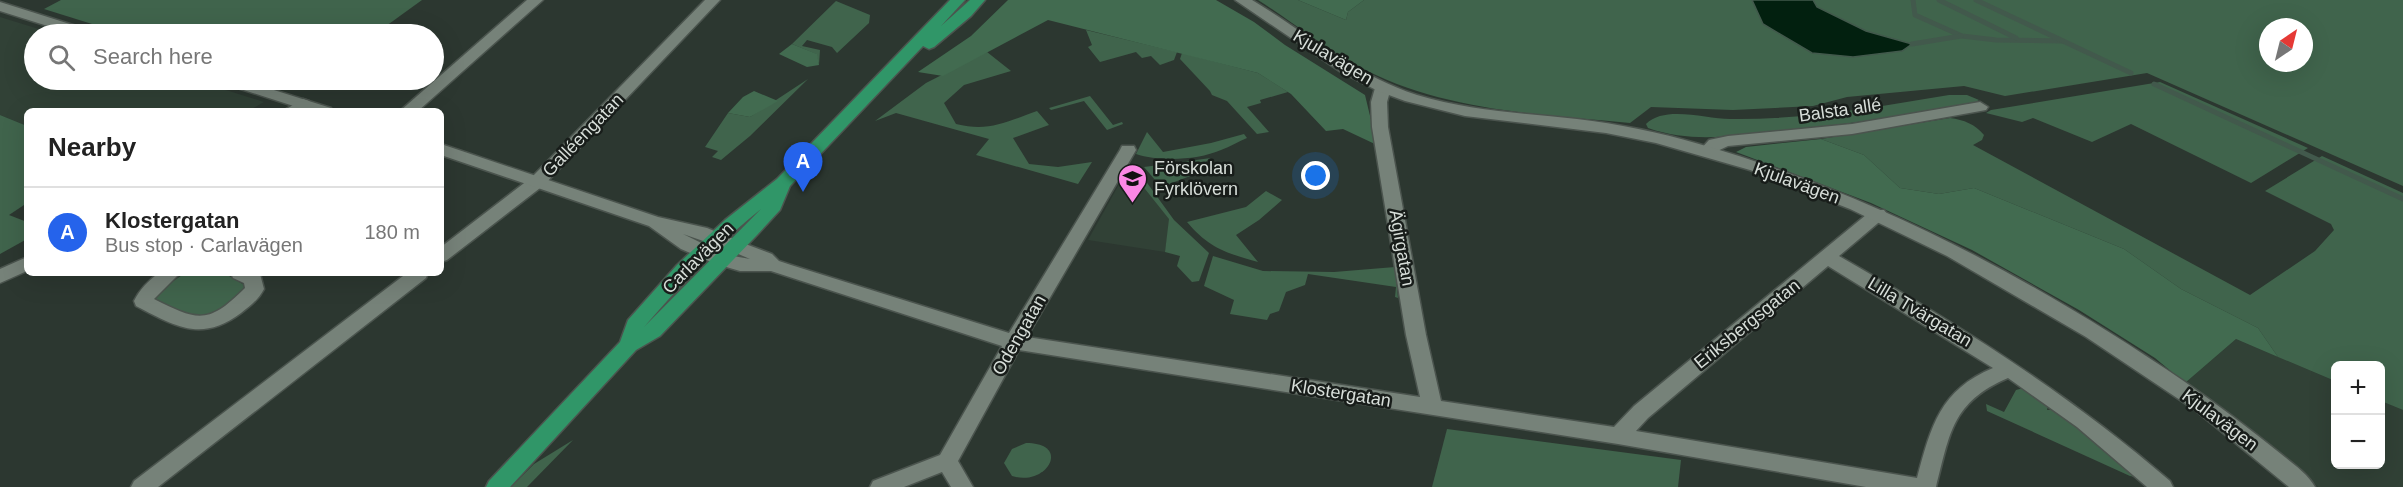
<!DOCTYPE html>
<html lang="en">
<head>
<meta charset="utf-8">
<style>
  body { margin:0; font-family:Arial,sans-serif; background:#f6f6f6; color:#222 }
  .controls { position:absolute; right:18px; bottom:18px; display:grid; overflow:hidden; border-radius:9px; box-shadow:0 6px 24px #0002 }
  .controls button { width:54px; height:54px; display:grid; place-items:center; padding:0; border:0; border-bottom:2px solid #e0e0e0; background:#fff; color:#222; font:30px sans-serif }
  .compass { position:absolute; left:2259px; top:18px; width:54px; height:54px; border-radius:50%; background:#fff; box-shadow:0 6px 24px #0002; rotate:35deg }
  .you { position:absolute; left:1316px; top:176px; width:21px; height:21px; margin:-15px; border:4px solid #fff; border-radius:50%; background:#1a73e8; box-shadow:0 0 0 9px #1a73e833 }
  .badge { display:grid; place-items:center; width:39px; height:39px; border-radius:50%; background:#2563eb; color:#fff; font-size:20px; font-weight:700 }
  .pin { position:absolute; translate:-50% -50px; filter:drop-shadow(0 2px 3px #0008) }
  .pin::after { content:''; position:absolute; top:32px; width:21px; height:18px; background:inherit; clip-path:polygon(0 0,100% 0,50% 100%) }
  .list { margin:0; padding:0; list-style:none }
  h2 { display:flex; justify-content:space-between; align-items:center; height:78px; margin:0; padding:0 24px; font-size:26px }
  h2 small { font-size:20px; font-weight:400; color:#767676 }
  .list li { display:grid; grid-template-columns:39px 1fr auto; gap:18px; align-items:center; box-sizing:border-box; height:90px; padding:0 24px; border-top:2px solid #e0e0e0 }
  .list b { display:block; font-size:22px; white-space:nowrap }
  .list p { margin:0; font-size:20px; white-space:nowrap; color:#767676 }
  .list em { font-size:20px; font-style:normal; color:#767676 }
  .icon { flex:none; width:33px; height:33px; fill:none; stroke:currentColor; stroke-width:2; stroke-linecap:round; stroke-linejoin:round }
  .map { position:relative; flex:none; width:2403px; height:487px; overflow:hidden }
  .search { position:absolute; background:#fff; box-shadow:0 6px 24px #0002; left:24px; top:24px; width:420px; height:66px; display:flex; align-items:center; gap:15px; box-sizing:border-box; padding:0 21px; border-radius:33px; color:#767676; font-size:22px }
  .panel { position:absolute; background:#fff; box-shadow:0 6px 24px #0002; left:24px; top:108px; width:420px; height:168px; border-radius:9px }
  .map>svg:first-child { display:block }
  .built { fill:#314136 }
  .green { fill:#40644c; fill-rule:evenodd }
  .forest { fill:#426b50 }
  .water { fill:#02200f; stroke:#42594c; stroke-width:1.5 }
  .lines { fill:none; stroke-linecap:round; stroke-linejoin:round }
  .stream { stroke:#42594c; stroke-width:5 }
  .minor-casing { stroke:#4b544e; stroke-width:3 }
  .tertiary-casing { stroke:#4b544e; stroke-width:3 }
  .primary-casing { stroke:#4b544e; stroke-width:3 }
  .minor { fill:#768279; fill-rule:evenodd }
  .tertiary { fill:#768279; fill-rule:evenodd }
  .primary { fill:#309668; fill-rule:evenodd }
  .labels { text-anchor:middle; stroke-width:5; stroke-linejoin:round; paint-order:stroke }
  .street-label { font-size:18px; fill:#d7ded9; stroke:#181d1a }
  .poi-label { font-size:18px; fill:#d7ded9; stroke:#181d1a; text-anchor:start }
</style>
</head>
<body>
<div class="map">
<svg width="2403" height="487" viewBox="0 0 2403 487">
  <rect width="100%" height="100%" fill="#2c3730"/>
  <!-- built -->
  <g class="built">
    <polygon points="0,17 55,34 34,34 34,80 194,80 264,102 248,111 27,111 27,126 0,115"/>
    <polygon points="1122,179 1141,184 1170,219 1165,252 1088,240"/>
    <polygon points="2236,339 2335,381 2336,464 2380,464 2381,401 2403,410 2403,487 2318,487 2304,473 2185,383"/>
  </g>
  <!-- green -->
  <g class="green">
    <polygon points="61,0 422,0 375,34 124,34 44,9"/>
    <path d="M1258,0H1298L1346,20L1348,12L1364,0H2403V186L2147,73L2005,96L1964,86L1847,97L1813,106L1733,110L1651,107L1630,123C1538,114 1439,111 1356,65C1322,46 1291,21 1258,0ZM2268,27H2304V63H2268Z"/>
    <polygon points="836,1 870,15 869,23 837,53 832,47 807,40 802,46 820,50 819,65 816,54 792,44"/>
    <polygon points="1086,30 1177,52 1174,60 1160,65 1151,56 1142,58 1136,52 1100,62 1088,47 1092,45"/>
    <path d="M987,52L1011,71L964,85L944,103L956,124C989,132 1006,122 1037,111L1049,125L1013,138L1029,164L1058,167L1092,162L1078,184L976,155L989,139L896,113L875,121L926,83Z"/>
    <polygon points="1182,53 1258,73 1288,92 1260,100 1261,103 1247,107 1269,132 1257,134 1227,101 1212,95 1210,91 1180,59"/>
    <polygon points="808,79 750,136 721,160 712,157 718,151 705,147 728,113 750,117"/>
    <polygon points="2160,82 2308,148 2251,183 2131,124 2092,142 2033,118 2022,122 1986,113 1991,110"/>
    <path d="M1949,95H1967L1979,100L1974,103C1908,115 1842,125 1775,132C1730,136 1691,143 1648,128L1646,124C1665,105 1706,119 1730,119C1804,120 1877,107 1949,95Z"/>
    <polygon points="1090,96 1113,125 1122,122 1123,124 1107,130 1084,101 1051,110 1049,108"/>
    <polygon points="0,115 27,126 27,203 9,215 27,222 27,239 0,254"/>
    <path d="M1950,118C1964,120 1975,124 1984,135L1982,140L1973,145L2250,295L2315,251L2334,230L2331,224L2265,191L2322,156L2403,193V410L2381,401L2380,366H2336L2335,381L2278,357L2258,328L2181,289L2124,249L1974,188L1939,194L1900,188L1864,155L1821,139Z"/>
    <path d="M1147,132L1163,152L1211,143L1244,134L1247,138C1239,141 1230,147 1221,150C1198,160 1160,162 1136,154Z"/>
    <polygon points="1211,158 1204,163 1201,172 1161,187 1144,167"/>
    <polygon points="1128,169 1137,169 1174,220 1209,253 1199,281 1192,282 1177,266 1180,256 1165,252 1169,219 1141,184 1122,179"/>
    <path d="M1266,191L1282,200L1259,220L1236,235L1258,262C1226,253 1209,248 1187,222L1246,207Z"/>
    <polygon points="1213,256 1263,271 1334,272 1395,267 1398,298 1395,297 1396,287 1308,274 1305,285 1286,292 1279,311 1270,314 1267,320 1230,314 1234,300 1204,286"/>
    <path d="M185,273H224L246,286C233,304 215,312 195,319L154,300L156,293Z"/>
    <polygon points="2027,387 2049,403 2047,410 2057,409 2140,478 2130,476 1987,411 1986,404 2004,412 2016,390"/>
    <polygon points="1447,429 1681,460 1678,487 1432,487"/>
    <polygon points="573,440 527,487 511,487 534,464"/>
    <path d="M1026,443C1072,443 1047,487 1012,476L1004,463L1012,449Z"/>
  </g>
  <!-- forest -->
  <g class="forest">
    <polygon points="1008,0 1216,0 1254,22 1285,45 1365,95 1377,145 1343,129 1326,131 1291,94 1258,73 1048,20 943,76 918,72 971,36"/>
    <polygon points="1298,0 1364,0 1348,12 1346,20"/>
    <polygon points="792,44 817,54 819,65 807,67 779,54"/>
    <polygon points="754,91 778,101 750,117 728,113 743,97"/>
    <polygon points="1821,139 1864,155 1900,188 1939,194 1974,188 2124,249 2181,289 2258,328 2278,357 2236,339 2185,383 2155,358 2079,310 1972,250 1871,203 1736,152 1746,147"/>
  </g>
  <!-- water -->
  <polygon class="water" points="1752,0 1813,0 1817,7 1866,31 1912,44 1902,51 1853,57 1812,53 1763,24"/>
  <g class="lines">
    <!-- stream -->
    <g class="stream">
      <polyline points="1913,0 1915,15 1962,36 1996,40 2062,41"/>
      <polyline points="1939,0 2016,38"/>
      <polyline points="1976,0 2131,73"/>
      <polyline points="1912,44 1961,36"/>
      <polyline points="2154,84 2403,199"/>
    </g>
    <defs>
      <g id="minor">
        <polygon points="527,0 543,0 418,111 400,111"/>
        <polygon points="705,0 720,0 544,185 447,260 441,262 441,247 532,177"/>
        <path d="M1383,83L1391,88L1387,102L1388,127L1426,335L1441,401L1614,427L1634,406L1872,210H1884L1887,214L1884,218L1839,256C1956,323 2068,393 2170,481L2173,487H2147L2077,427L2008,378C1952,402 1950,433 1936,487H1866L1618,444L1019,350L958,461L973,487H951L942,472L904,487H870L873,481L940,455L1002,346L771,271H740L716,264L713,260L716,256L722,254L750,259L729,250L726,246L729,242L735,240L772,254L779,261L791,265L1009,333L1120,150L1122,146H1134L1136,150L1027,337L1420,397L1406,335L1372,127L1371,102L1375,88ZM1828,266L1993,368C1940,390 1931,426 1917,478L1636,431L1648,418Z"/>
        <path d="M303,99L309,101L311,104C304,113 293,111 283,111Z"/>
        <polygon points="1980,102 1988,107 1986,110 1852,134 1728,146 1707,156 1701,155 1699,151 1709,140 1728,136 1852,124"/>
        <polygon points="27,257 27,271 0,283 0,269"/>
        <path d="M159,273H180L154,299C198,321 208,325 245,288L244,283L233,278L231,273L260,274L264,289C259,299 250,306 241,313C201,343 175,326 136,306L134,301C140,289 148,281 159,273Z"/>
        <polygon points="407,273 428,273 426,278 158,487 131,487 134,481"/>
      </g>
      <g id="tertiary">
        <path d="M1235,0H1252C1307,33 1355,75 1417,95C1469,111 1523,113 1577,119C1618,124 1659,132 1699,144C1874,194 2036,280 2185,382C2218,405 2250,429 2281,454C2292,463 2308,474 2315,487H2289L2195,410L2086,337L1947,256L1850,209L1750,170L1656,143L1606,133L1465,116L1405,101L1378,91L1341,72Z"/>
        <polygon points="0,2 92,31 94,34 73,34 0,11"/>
        <polygon points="221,80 242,80 331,108 333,111 309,111 222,83"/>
        <polygon points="441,144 658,217 707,228 741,242 744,246 741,250 735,252 683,234 728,256 731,260 728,264 722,266 716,264 681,249 649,226 441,155"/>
      </g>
      <path id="primary" d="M950,0H965L941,26L970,0H985L971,16L934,47L929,49L923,46L790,186L780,210L757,235L660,336L636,350L510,487H486L489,481L620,342L628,320L677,265L725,220L777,179ZM761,209L644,327C681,285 717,244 761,209Z"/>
    </defs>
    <!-- minor casing -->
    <use href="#minor" class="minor-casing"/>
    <!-- tertiary casing -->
    <use href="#tertiary" class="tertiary-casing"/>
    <!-- primary casing -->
    <use href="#primary" class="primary-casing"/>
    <!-- minor -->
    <use href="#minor" class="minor"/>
    <!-- tertiary -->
    <use href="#tertiary" class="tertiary"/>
    <!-- primary -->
    <use href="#primary" class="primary"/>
  </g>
  <!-- icons -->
  <defs>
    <symbol id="school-pin" viewBox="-11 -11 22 30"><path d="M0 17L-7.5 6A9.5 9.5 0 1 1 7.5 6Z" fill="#fb87e5" stroke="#181d1a"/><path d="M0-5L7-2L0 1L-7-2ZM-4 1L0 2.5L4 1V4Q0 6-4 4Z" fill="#111"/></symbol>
  </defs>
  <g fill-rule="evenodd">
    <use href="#school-pin" x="1116" y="162" width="33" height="45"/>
  </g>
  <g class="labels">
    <!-- street labels -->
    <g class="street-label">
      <text transform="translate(1333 57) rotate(31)" y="6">Kjulavägen</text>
      <text transform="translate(1840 110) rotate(-8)" y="6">Balsta allé</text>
      <text transform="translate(583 135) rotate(-46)" y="6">Galléengatan</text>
      <text transform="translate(1797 183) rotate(20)" y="6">Kjulavägen</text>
      <text transform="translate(1402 248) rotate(80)" y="6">Ägirgatan</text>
      <text transform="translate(698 258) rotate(-45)" y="6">Carlavägen</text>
      <text transform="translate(1920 312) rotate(31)" y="6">Lilla Tvärgatan</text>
      <text transform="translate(1747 324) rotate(-39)" y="6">Eriksbergsgatan</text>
      <text transform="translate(1019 335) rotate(-60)" y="6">Odengatan</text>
      <text transform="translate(1341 393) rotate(9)" y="6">Klostergatan</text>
      <text transform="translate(2220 420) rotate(37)" y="6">Kjulavägen</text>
    </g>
    <!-- poi labels -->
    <g class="poi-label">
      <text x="1154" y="174">Förskolan<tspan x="1154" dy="21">Fyrklövern</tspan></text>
    </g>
  </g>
</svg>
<div class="controls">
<button>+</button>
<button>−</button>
</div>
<svg class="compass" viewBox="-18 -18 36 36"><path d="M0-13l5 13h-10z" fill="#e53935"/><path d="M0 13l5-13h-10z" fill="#767676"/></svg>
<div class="you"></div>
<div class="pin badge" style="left:803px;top:192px">A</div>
<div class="search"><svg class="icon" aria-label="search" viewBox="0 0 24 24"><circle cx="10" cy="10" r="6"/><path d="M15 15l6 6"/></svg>Search here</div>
<section class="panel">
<h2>Nearby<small></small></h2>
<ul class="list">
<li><span class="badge">A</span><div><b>Klostergatan</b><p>Bus stop · Carlavägen</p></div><em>180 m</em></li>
</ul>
</section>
</div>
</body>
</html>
